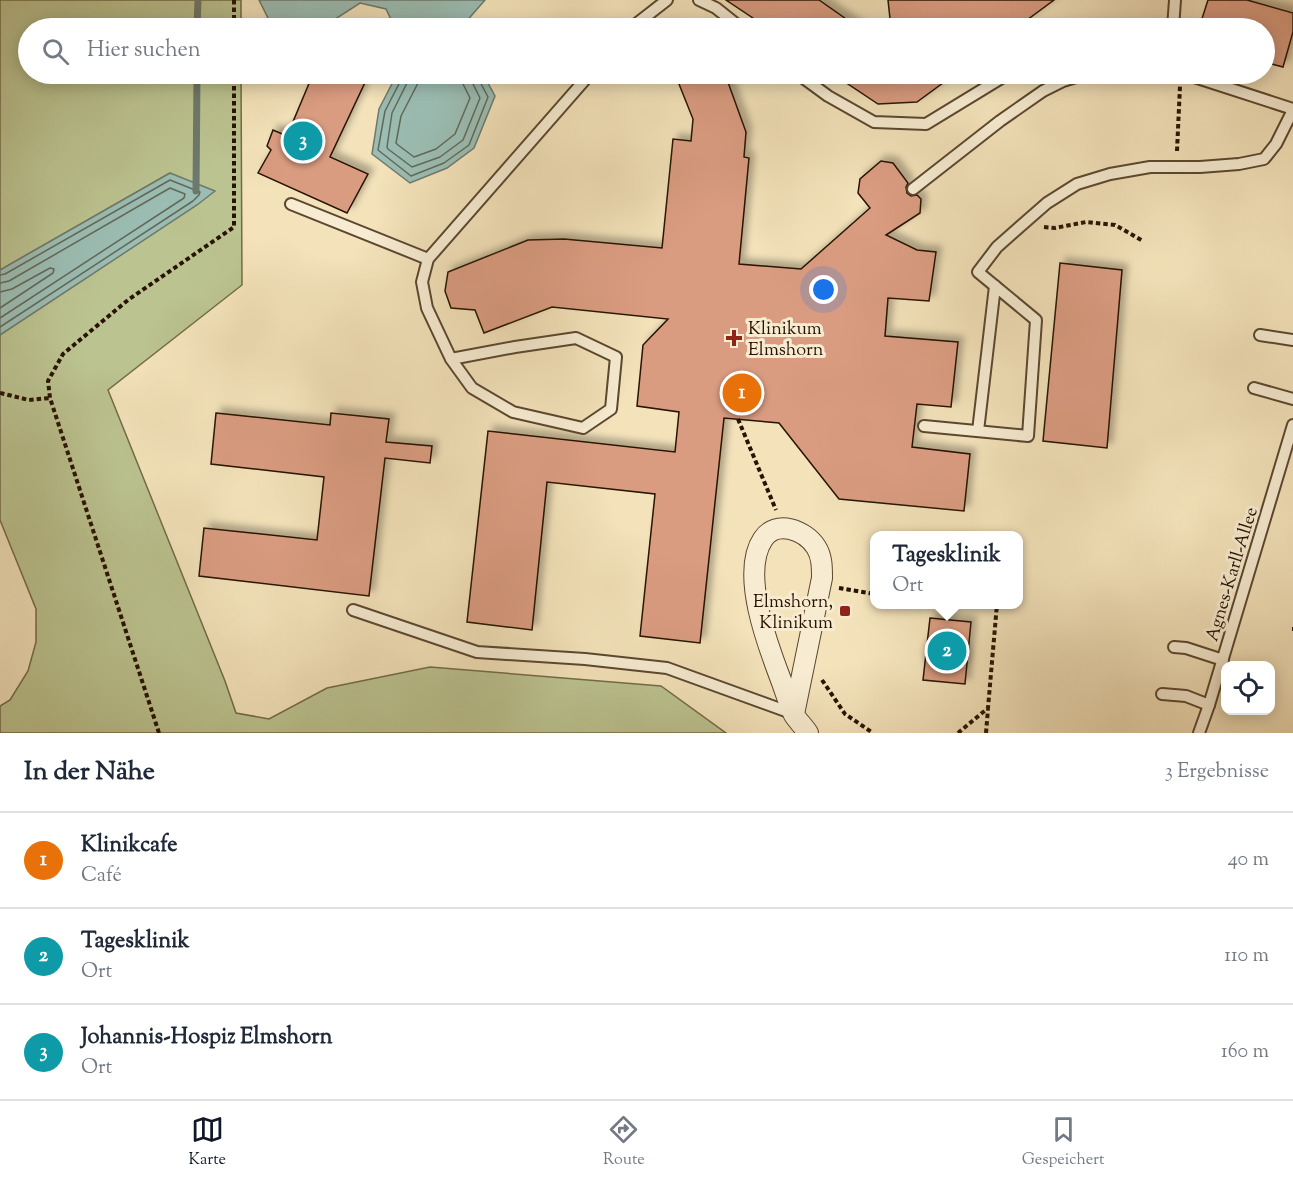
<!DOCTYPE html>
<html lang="de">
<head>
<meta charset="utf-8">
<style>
  body { margin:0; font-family:"Sorts Mill Goudy",serif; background:#f6f6f7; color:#1f2937 }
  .controls { position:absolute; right:18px; bottom:18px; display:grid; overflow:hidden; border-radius:12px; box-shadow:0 3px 15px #0003 }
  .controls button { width:54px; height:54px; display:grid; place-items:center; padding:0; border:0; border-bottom:2px solid #e0e1e3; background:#fff; color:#1f2937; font:30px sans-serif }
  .you { position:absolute; left:824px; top:290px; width:21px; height:21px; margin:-15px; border:4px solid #fff; border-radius:50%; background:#1a73e8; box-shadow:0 0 0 9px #1a73e833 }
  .badge { display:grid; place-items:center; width:39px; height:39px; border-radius:50%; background:#111827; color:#fff; font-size:20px; font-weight:700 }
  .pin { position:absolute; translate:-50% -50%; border:3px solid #fff; box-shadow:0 2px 6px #0006 }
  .popup { position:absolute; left:870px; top:531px; width:153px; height:78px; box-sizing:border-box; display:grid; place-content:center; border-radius:12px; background:#fff; filter:drop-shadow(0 2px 4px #0005); font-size:20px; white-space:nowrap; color:#747a83 }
  .popup b { font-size:22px; color:#1f2937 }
  .popup::after { content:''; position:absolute; left:50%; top:100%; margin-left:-12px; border:12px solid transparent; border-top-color:#fff }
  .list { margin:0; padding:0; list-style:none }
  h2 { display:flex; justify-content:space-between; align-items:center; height:78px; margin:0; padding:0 24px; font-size:26px }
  h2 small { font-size:20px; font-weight:400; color:#747a83 }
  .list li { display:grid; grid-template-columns:39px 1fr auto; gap:18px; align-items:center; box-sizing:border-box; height:96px; padding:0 24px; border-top:2px solid #e0e1e3 }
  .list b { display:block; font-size:22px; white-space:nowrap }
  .list p { margin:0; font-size:20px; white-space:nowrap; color:#747a83 }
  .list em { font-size:20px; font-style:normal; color:#747a83 }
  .icon { flex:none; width:33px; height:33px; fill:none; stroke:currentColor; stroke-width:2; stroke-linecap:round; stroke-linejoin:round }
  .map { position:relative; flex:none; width:1293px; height:733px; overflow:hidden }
  .search { position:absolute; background:#fff; box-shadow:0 3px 15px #0003; left:18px; right:18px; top:18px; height:66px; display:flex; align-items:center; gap:15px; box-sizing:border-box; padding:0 21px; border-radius:33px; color:#747a83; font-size:22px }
  .sheet { height:366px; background:#fff }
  nav { display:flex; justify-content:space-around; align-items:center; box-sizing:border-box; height:84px; border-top:2px solid #e0e1e3; background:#fff; font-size:16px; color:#747a83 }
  nav a { display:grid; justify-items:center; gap:3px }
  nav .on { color:#111827 }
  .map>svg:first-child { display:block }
  .green { fill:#bbc390; stroke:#726b48; stroke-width:1.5 }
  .water { fill:#9bbdb3; stroke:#6d796c; stroke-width:1.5 }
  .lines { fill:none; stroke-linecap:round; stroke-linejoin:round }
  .shore { stroke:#62685a; stroke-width:1.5 }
  .stream { stroke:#6d796c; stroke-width:7 }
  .building { fill:#da9c81; stroke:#281301; stroke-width:1.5; filter:url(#shadow) }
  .lane-casing { stroke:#5b472f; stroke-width:14 }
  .street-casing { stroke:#5b472f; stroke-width:22 }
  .path { stroke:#281301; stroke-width:4; stroke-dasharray:4.5 3; stroke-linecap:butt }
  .lane { stroke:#f7ecd2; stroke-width:10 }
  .street { stroke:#f7ecd2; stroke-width:20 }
  .poi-dot { fill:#8f2418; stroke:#f7ecd2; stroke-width:2 }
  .labels { text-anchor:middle; stroke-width:6; stroke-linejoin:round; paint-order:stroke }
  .poi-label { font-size:18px; fill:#281301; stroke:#f7ecd2; text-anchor:start }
  .street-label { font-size:18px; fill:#281301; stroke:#f7ecd2 }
</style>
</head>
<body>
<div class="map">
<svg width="1293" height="733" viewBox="0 0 1293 733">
  <defs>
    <filter id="shadow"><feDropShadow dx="5.5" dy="-5.5" stdDeviation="3" flood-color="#0004"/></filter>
  </defs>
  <rect width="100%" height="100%" fill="#f3e2ba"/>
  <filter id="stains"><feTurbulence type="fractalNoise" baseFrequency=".00333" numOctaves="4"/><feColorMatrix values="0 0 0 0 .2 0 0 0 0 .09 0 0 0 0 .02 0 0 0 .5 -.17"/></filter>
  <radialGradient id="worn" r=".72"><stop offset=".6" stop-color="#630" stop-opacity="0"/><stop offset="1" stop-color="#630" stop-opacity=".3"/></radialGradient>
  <!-- green -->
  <polygon class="green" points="0,0 241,0 241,28 28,28 28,74 241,74 242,285 108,390 225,681 236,713 269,719 327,688 430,667 661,686 726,733 0,733 0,706 10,700 28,671 36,642 36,609 0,520 0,334 170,173 0,270"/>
  <!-- water -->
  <g class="water">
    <polygon points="259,0 485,0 465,23 467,28 395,28 386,9 360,3 323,27 288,28 271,24"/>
    <polygon points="397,74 483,74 495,96 474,148 447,168 410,183 372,154 379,109"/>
    <polygon points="170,173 215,191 197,205 0,335 0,270"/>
  </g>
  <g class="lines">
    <!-- shore -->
    <g class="shore">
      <polyline points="402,74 402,78 385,111 378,150 411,176 444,163 469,145 488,97 478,78 478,74"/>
      <polyline points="410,74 408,81 392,113 387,147 388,149 412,167 440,157 463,140 480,98 471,80 470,74"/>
      <polyline points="419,74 417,85 401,116 396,143 398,145 414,157 436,149 455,134 470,98 463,84 461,74"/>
      <polyline points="0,275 5,274 170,180 200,192 199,195 193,201 0,327"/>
      <polyline points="0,283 9,281 170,188 185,194 184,198 0,318"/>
      <polyline points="0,292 12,289 50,268 54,269 53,273 0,308"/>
    </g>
    <!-- stream -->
    <g class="stream">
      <polyline points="197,28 198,0"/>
      <polyline points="196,191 197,74"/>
    </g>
  </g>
  <!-- building -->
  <g class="building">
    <polygon points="726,0 819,0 859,28 768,28"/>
    <polygon points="888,0 1054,0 1016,28 891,28"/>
    <polygon points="1208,0 1247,0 1293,13 1293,32 1283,67 1264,62 1264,28 1199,28"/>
    <polygon points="313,74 369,74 330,157 368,174 347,213 258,173 271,150 267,146 273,130 287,136"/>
    <polygon points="675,74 725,74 746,132 744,157 749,158 739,264 801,269 870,208 858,193 860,179 881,161 893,163 908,183 906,187 907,193 911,196 917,195 921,199 920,213 886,235 917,250 936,252 929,301 888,298 885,336 958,342 951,407 917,404 912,447 970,454 964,511 839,499 779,423 724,418 700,643 640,636 655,494 547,482 532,630 467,622 488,431 675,452 679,412 637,406 643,345 668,319 552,307 484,333 475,310 451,308 445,291 448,272 528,240 564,239 662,248 673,139 691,141 693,119"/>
    <polygon points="833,74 955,74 917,102 878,104"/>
    <polygon points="1060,263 1122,270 1107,448 1043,441"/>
    <polygon points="216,413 330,425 331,413 389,419 386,442 432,446 430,463 385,458 369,596 199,576 204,528 317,540 324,477 211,464"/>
    <polygon points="930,618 971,622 965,684 923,680"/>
  </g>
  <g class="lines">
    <defs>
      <g id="lane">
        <polyline points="699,0 716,8 741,28"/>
        <polyline points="631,28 667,0"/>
        <polyline points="1173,28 1175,0"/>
        <polyline points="798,74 828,96 874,122 926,124 1008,74"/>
        <polyline points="1185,74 1293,109"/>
        <polyline points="913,189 1000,121 1043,91 1063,81 1086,74"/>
        <polyline points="291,204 428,259"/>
        <polyline points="1260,335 1293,340"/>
        <polyline points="451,359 515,347 576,338 616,357 611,409 583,428 513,412 472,388 451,359 427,308 422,282 428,259 590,74"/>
        <polyline points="1254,388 1293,399"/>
        <polyline points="924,426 1028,436 1036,320 978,272 997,247 1023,224 1047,203 1077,184 1110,174 1150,167 1200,167 1239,164 1264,159 1276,144 1293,110"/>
        <polyline points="978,431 995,286"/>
        <polyline points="353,610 477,652 585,659 667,668 794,714"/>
        <polyline points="1174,647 1186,648 1223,660"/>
        <polyline points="1162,694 1186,696 1209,705"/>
        <polyline points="1199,733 1209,705 1293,425"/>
      </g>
      <path id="street" d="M794,714L822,578C822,567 822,556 816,547C805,530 776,519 763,539C740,573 768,646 781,680C785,691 789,704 794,715C798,721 804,727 808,733"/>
    </defs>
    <!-- lane casing -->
    <use href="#lane" class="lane-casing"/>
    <!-- street casing -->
    <use href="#street" class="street-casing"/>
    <!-- path -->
    <g class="path">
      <polyline points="234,0 234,28"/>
      <polyline points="1177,151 1180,86"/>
      <polyline points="1044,227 1055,228 1086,222 1115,225 1143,241"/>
      <polyline points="0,393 29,400 50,398"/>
      <polyline points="738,419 776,510"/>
      <polyline points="839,588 875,594"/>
      <polyline points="1292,629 1293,629"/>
      <polyline points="822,680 845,714 873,733"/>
      <polyline points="159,733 50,398 48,381 63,354 128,300 234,227 234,74"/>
      <polyline points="958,733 988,708 997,604"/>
      <polyline points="986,733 988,709"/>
    </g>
    <!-- lane -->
    <use href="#lane" class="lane"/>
    <!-- street -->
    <use href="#street" class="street"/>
  </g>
  <!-- markers -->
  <g class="poi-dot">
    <path d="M731 329h6v6h6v6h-6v6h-6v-6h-6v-6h6z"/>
    <rect x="839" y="605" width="12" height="12" rx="3"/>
  </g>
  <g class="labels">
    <!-- poi labels -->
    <g class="poi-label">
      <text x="748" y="334">Klinikum<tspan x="748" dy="21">Elmshorn</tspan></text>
      <text x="833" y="607" text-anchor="end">Elmshorn,<tspan x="833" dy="21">Klinikum</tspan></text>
    </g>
    <!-- street labels -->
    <g class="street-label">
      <text transform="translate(1231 574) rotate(-73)" y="6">Agnes-Karll-Allee</text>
    </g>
  </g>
  <rect width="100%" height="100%" filter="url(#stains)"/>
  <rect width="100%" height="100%" fill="url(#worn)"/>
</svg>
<div class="controls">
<button><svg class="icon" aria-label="locate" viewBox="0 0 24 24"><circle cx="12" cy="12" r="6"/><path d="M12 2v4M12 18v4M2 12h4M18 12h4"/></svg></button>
</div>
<div class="you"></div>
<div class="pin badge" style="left:742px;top:393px;background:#e8710a">1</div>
<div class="pin badge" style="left:947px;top:651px;background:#0f9aa8">2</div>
<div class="popup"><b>Tagesklinik</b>Ort</div>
<div class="pin badge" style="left:303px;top:141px;background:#0f9aa8">3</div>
<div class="search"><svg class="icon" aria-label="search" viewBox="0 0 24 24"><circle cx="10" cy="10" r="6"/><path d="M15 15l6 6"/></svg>Hier suchen</div>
</div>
<section class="sheet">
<h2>In der Nähe<small>3 Ergebnisse</small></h2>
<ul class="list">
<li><span class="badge" style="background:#e8710a">1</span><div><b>Klinikcafe</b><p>Café</p></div><em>40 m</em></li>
<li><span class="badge" style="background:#0f9aa8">2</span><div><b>Tagesklinik</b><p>Ort</p></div><em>110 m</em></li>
<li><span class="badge" style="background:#0f9aa8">3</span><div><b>Johannis-Hospiz Elmshorn</b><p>Ort</p></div><em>160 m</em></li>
</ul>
</section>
<nav>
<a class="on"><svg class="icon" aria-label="map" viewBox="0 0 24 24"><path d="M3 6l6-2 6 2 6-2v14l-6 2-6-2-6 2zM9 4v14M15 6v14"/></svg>Karte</a>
<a><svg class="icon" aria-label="directions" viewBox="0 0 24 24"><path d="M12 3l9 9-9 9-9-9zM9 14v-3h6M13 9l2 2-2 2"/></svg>Route</a>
<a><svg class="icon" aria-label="saved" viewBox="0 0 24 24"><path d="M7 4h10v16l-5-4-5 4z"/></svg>Gespeichert</a>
</nav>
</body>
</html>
